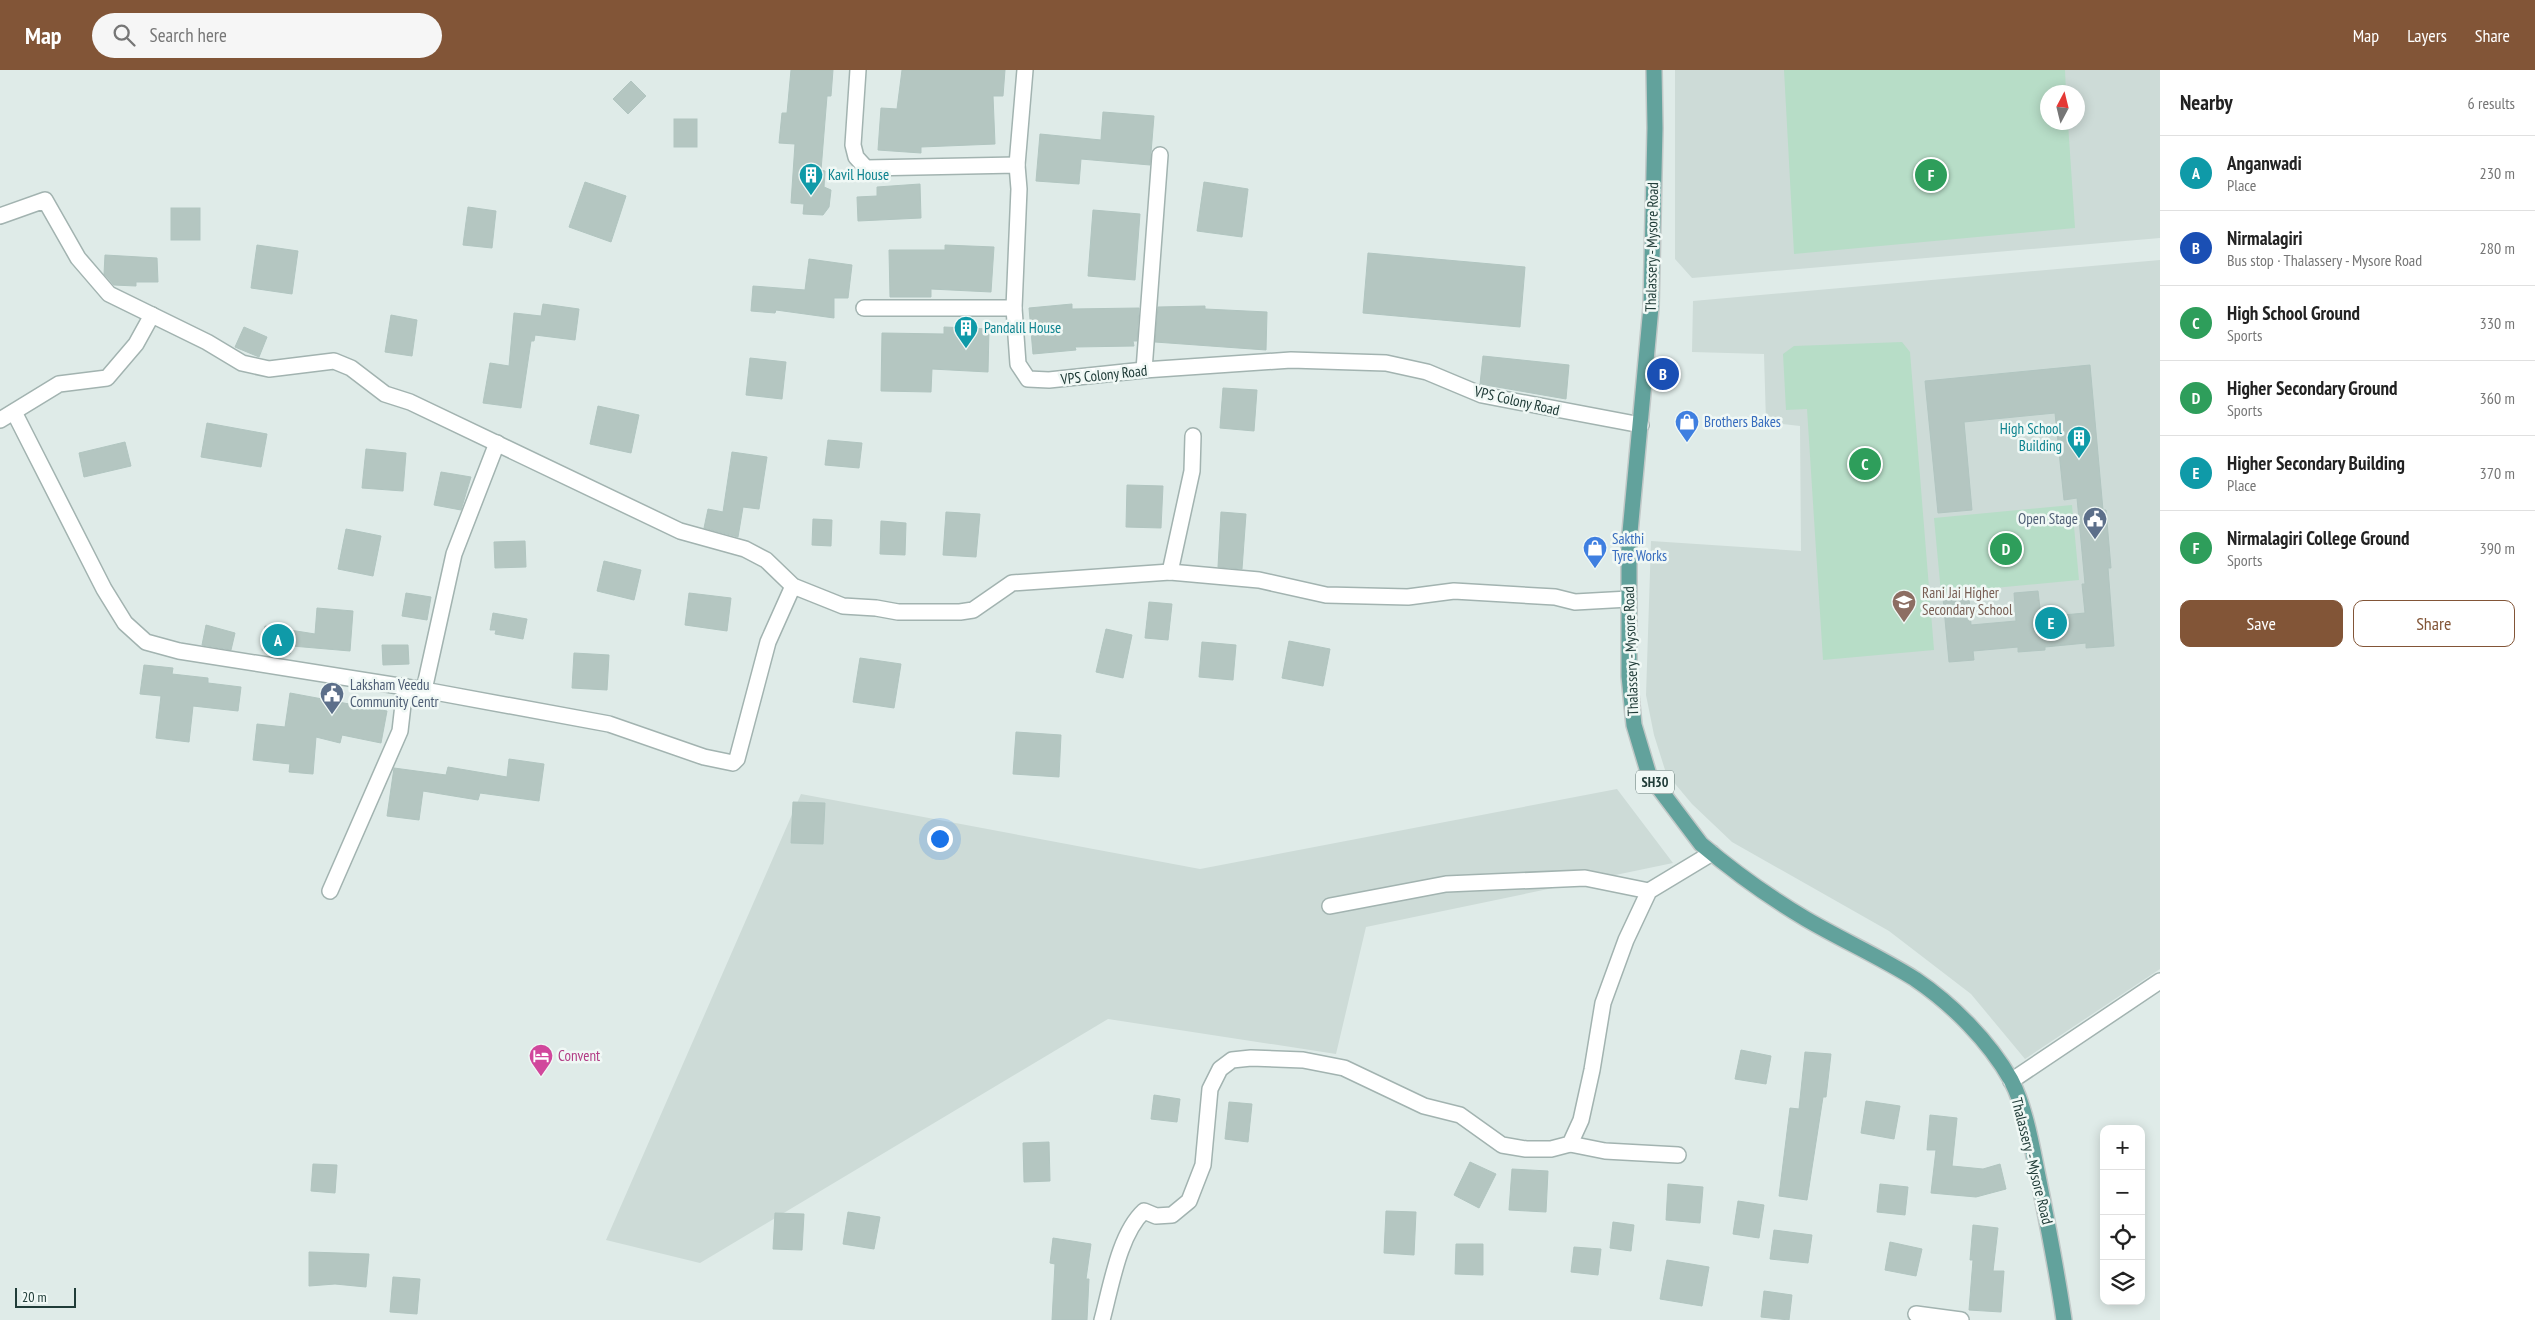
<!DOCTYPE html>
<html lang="en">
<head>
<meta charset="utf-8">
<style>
  body { margin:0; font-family:"PT Sans Narrow",sans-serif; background:#f6f6f6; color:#222 }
  .controls { position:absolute; right:15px; bottom:15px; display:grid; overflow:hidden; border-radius:10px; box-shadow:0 2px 12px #0003 }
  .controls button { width:45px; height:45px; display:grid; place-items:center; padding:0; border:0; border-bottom:1px solid #e0e0e0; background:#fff; color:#222; font:25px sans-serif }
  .compass { position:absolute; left:2040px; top:15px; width:45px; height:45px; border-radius:50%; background:#fff; box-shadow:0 2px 12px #0003; rotate:7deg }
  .scale { position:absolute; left:15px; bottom:12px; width:61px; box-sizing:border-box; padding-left:5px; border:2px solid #203c38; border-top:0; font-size:14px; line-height:18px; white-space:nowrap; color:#203c38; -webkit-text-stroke:4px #f0f8f5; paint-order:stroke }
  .you { position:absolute; left:939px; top:768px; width:18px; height:18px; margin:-12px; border:4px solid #fff; border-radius:50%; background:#1a73e8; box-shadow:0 0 0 8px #1a73e833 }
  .badge { display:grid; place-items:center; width:32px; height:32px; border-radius:50%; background:#825537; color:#fff; font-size:16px; font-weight:700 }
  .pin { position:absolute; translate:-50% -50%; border:2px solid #fff; box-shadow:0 1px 5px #0006 }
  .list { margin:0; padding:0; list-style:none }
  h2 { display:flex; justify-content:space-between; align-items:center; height:65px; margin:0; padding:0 20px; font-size:21px }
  h2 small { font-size:16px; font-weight:400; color:#767676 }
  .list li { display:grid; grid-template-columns:32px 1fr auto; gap:15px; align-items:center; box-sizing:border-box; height:75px; padding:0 20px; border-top:1px solid #e0e0e0 }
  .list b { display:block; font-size:19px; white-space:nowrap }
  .list p { margin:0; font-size:16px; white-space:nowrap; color:#767676 }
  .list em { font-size:16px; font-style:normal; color:#767676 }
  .actions { display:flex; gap:10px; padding:15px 20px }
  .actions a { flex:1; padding:11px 0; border:1px solid #825537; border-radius:10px; text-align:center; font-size:18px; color:#825537 }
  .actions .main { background:#825537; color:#fff }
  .icon { flex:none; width:28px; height:28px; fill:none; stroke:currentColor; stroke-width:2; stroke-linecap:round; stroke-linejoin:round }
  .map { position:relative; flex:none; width:2160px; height:1250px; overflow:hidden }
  header { display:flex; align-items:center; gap:30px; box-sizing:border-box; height:70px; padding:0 25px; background:#825537; color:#fff }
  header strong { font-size:24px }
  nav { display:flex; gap:28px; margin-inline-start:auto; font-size:18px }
  .search { width:350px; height:45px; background:#f6f6f6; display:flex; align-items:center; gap:12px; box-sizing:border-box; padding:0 18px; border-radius:28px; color:#767676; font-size:19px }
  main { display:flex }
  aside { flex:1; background:#fff }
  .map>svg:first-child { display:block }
  .built { fill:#cddbd7; fill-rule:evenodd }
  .green { fill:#b7ddc7 }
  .building { fill:#b4c6c1; stroke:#b1c5c0 }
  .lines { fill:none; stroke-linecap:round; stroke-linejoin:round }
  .minor-casing { stroke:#a2b3b0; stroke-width:18 }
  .major-casing { stroke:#c1c8c7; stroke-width:18 }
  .minor { stroke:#fff; stroke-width:15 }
  .major { stroke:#62a29c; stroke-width:15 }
  .labels { text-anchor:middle; stroke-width:5; stroke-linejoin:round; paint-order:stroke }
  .shield { fill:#f0f8f5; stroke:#5e7471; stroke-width:1 }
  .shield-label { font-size:14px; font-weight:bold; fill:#203c38 }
  .culture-label { font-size:15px; fill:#0d838f; stroke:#f0f8f5; text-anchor:start }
  .street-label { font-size:15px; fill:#203c38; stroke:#f0f8f5 }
  .shop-label { font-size:15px; fill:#366cbe; stroke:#f0f8f5; text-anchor:start }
  .service-label { font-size:15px; fill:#4e5e75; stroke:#f0f8f5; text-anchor:end }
  .education-label { font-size:15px; fill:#785e54; stroke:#f0f8f5; text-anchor:start }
  .hotel-label { font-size:15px; fill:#b23c85; stroke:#f0f8f5; text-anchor:start }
</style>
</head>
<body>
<header>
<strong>Map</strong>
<div class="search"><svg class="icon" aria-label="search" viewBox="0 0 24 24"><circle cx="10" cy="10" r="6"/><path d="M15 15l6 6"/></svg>Search here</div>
<nav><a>Map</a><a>Layers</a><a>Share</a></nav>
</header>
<main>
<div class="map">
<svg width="2160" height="1250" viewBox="0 0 2160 1250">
  <rect width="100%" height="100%" fill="#dfebe8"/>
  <!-- built -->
  <g class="built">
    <path d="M1675,0H2160V168L1692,208L1675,189ZM2048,22H2078V52H2048Z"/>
    <polygon points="2160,190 2160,899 2025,989 1971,924 1889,861 1732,772 1692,734 1666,703 1654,665 1646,625 1651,471 1801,481 1800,356 1766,352 1764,284 1692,282 1693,231"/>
    <polygon points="1617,719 1673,793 1366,857 1336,984 1108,949 700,1193 606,1170 801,724 1200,799"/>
  </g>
  <!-- green -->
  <g class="green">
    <polygon points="1784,0 2065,0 2066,22 2048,22 2048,52 2068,53 2075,158 1794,184"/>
    <polygon points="1902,272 1910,282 1934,580 1823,590 1807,339 1786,340 1783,284 1794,276"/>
    <polygon points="2072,435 2079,510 1941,523 1934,448"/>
  </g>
  <!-- building -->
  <g class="building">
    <polygon points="791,0 833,0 831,26 827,26 821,100 825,101 824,117 831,120 829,137 823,145 803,144 804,134 791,133 795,74 779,73 782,43 787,43"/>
    <polygon points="902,0 1005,0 1003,26 993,26 995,74 921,77 921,83 878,80 881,38 897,39"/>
    <polygon points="631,11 646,26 628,44 613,29"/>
    <polygon points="1103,42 1154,46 1150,95 1081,89 1079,114 1036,111 1040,64 1101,70"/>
    <rect x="674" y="49" width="23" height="28"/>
    <polygon points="585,112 626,126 611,172 569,157"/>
    <polygon points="1204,112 1248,119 1242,167 1197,161"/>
    <polygon points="920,114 921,148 858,151 857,127 877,126 877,117"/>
    <polygon points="468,137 496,141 492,178 463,175"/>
    <rect x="171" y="138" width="29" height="32"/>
    <polygon points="1093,140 1140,144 1135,210 1088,206"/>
    <polygon points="257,175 298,181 292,224 251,218"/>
    <polygon points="945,175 994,177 991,222 931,219 931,227 890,227 889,180 945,180"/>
    <polygon points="1368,183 1525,197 1520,257 1363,243"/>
    <polygon points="105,185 157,188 158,212 136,212 136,216 114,215 104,204"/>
    <polygon points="809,189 852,195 848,228 834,228 834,248 776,240 775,243 751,241 753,216 805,220"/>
    <polygon points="543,234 579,239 575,270 535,265 534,271 531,271 521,338 483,333 490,293 509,296 514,243 541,246"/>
    <polygon points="1072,234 1072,239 1139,238 1137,271 1133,271 1134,276 1075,277 1076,280 1033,284 1029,238"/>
    <polygon points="1205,236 1205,239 1267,242 1266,280 1155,272 1158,237"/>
    <polygon points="391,245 417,250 412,286 385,282"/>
    <polygon points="244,257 267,267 259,287 235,277"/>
    <polygon points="944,257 989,259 988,302 932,299 931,322 881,321 882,263 944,264"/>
    <polygon points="1483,286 1569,295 1566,329 1480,314"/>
    <polygon points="750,288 786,292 782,329 746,325"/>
    <polygon points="2090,295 2103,440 2106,440 2111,498 2108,498 2114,576 2086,578 2086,573 2045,577 2045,580 2018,582 2018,577 1973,581 1974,590 1949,592 1943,528 1969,526 1971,555 2016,551 2014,523 2038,521 2041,547 2085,543 2082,514 2085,514 2077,428 2064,430 2055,343 1964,352 1972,440 1938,443 1925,311"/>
    <polygon points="1223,318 1257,320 1254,361 1220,358"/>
    <polygon points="598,336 639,345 631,383 590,374"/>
    <polygon points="207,353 267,364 261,397 201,387"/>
    <polygon points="828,370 862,373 859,398 825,395"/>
    <polygon points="125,372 131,396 84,407 79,383"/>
    <polygon points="366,379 406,383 403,421 362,418"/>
    <polygon points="732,382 767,387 759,439 743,437 738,467 704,458 708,439 723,442"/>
    <polygon points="441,402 471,407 461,440 434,435"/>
    <polygon points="1127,415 1163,416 1161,458 1126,457"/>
    <polygon points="946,442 980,444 976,487 943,485"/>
    <polygon points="1221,442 1246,444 1242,499 1218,497"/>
    <polygon points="813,449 832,450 831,476 812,475"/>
    <polygon points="881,451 906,453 905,485 880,484"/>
    <polygon points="346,459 381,466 373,506 338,499"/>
    <polygon points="525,471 526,497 495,498 494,472"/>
    <polygon points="604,491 641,500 634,530 597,521"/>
    <polygon points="406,523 431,527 427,550 402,546"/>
    <polygon points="689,523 731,528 727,561 685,555"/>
    <polygon points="1149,532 1172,534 1168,570 1145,568"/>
    <polygon points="317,538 353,541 350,581 292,576 290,584 262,580 265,556 315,564"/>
    <polygon points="493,543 527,549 523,569 495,564 496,560 490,560"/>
    <polygon points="206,555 235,563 231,580 202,575"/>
    <polygon points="1106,559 1132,565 1123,608 1096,602"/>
    <polygon points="1289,571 1330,579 1323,616 1282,608"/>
    <polygon points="1202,572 1236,575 1233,610 1199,607"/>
    <polygon points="382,575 408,575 409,594 383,595"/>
    <polygon points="574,583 609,585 607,620 572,618"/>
    <polygon points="860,588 901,594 894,638 853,632"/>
    <polygon points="144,595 173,598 172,604 208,608 208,613 241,617 238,641 193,636 189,672 156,668 161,626 140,624"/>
    <polygon points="290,623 387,641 381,673 342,665 340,673 316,667 313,704 289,702 290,694 253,690 257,654 285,657"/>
    <polygon points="1016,662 1061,665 1059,707 1013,704"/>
    <polygon points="509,689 544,694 539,731 480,723 478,730 423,721 419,750 387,746 394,698 446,705 448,697 507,707"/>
    <polygon points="793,732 825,733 823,774 791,773"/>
    <polygon points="1741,980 1771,986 1766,1014 1735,1009"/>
    <polygon points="1805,982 1831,984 1826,1027 1823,1027 1807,1130 1779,1126 1790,1038 1799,1039"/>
    <polygon points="1154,1025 1180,1029 1177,1052 1151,1049"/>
    <polygon points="1866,1031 1900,1036 1894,1069 1861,1063"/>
    <polygon points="1229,1032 1252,1034 1248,1072 1225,1069"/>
    <polygon points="1930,1045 1957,1048 1952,1096 1983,1099 2000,1094 2006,1119 1976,1127 1931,1123 1936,1080 1927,1080"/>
    <polygon points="1049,1072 1050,1111 1024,1112 1023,1073"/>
    <polygon points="1470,1092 1496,1104 1479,1138 1454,1125"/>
    <polygon points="313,1094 337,1095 335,1123 311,1121"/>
    <polygon points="1512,1099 1548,1101 1546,1142 1509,1140"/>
    <polygon points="1668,1114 1703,1117 1700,1153 1666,1150"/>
    <polygon points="1880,1114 1908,1117 1905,1145 1877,1142"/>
    <polygon points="1738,1131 1764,1135 1759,1168 1733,1164"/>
    <polygon points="1386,1141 1416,1142 1414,1185 1384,1183"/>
    <polygon points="848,1142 880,1147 874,1179 843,1174"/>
    <polygon points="775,1143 804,1144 802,1180 773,1179"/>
    <polygon points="1613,1152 1634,1155 1631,1181 1610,1178"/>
    <polygon points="1973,1155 1998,1158 1993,1201 2004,1201 2001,1242 1969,1240 1973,1190 1970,1190"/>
    <polygon points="1774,1160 1812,1165 1808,1193 1770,1189"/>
    <polygon points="1053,1168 1091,1174 1086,1209 1089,1209 1087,1250 1052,1250 1055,1194 1050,1193"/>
    <polygon points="1890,1172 1922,1179 1916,1206 1885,1200"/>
    <polygon points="1456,1174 1483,1174 1483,1205 1455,1204"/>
    <polygon points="1574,1177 1601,1179 1598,1205 1571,1202"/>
    <polygon points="309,1182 369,1184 366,1217 335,1214 309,1216"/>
    <polygon points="1667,1190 1709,1197 1702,1236 1660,1229"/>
    <polygon points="393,1207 420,1209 417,1244 390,1242"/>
    <polygon points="1764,1221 1792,1225 1789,1250 1761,1247"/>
  </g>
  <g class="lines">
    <defs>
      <g id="minor">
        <polyline points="858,0 853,75 856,87 866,98 1017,95 1019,119 1014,238 1018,294 1028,309 1049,310 1144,300 1291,290 1386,293 1427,302 1482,325 1641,355"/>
        <polyline points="1017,95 1025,0"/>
        <polyline points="0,146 45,130 78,188 109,224 207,272 242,293 269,299 334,291 351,298 385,324 410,332 680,461 745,479 766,490 793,516 843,536 876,538 898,542 960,542 973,540 1012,513 1170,502 1259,510 1326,525 1408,527 1454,521 1555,527 1575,532 1629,529"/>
        <polyline points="864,238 1014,238"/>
        <polyline points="1144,300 1160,85"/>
        <polyline points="14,342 104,519 125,553 146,572 179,581 424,620 454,484 497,373"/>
        <polyline points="0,350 59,314 107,308 136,274 152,245"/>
        <polyline points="1170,502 1192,401 1193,366"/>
        <polyline points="424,620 609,654 704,687 733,693 737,689 768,572 793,516"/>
        <polyline points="330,821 400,661 405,617"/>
        <polyline points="1330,836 1446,814 1585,808 1649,821"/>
        <polyline points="2011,1011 2160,911"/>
        <polyline points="1570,1074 1605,1081 1678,1085"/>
        <polyline points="1916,1244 1961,1250"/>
        <path d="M1102,1250C1111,1217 1119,1164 1144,1141L1156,1146L1172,1145L1189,1131L1203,1095L1210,1019L1220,999L1232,990L1251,988L1303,990L1344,998L1424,1036L1460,1045L1502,1075L1526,1079H1551L1570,1074L1581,1050L1592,1000L1603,933L1626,870L1649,821L1712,783"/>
      </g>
      <path id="major" d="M1654,0L1655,58L1651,237L1629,473V606L1634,655L1649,705L1701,774C1734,802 1769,827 1806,849C1842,870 1880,887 1915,909C1952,934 1989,971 2011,1010C2025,1037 2031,1071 2037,1101C2047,1151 2057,1200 2064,1250"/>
    </defs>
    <!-- minor casing -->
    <use href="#minor" class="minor-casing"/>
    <!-- major casing -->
    <use href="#major" class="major-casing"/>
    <!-- minor -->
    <use href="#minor" class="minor"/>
    <!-- major -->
    <use href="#major" class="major"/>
  </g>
  <!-- icons -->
  <defs>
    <symbol id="building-pin" viewBox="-11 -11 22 30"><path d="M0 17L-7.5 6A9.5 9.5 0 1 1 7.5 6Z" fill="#0f9aa8" stroke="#f0f8f5"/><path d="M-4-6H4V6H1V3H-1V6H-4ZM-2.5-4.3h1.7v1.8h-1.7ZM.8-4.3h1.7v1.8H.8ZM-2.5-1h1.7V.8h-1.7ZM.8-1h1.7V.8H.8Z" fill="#fff"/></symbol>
    <symbol id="shop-pin" viewBox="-11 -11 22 30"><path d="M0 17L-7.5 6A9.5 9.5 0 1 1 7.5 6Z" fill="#3f7fe0" stroke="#f0f8f5"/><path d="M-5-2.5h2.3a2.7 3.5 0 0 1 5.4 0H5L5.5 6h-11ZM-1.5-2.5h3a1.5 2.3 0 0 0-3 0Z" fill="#fff"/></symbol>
    <symbol id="civic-pin" viewBox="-11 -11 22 30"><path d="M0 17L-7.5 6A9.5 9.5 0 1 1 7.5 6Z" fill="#5c6f8a" stroke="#f0f8f5"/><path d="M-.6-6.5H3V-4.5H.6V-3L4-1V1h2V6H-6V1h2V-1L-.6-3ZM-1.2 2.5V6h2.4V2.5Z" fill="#fff"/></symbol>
    <symbol id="school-pin" viewBox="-11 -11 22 30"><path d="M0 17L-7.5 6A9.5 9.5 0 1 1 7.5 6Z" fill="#8d6e63" stroke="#f0f8f5"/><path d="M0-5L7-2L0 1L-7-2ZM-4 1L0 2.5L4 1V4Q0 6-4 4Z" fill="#fff"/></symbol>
    <symbol id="hotel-pin" viewBox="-11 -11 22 30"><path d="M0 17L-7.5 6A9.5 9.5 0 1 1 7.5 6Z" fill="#d1479c" stroke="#f0f8f5"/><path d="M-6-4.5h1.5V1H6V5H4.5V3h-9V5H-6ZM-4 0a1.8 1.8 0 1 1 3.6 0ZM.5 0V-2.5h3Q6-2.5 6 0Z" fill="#fff"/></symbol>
  </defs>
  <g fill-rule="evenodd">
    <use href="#building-pin" x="797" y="91" width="28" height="38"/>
    <use href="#building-pin" x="952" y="244" width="28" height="38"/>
    <use href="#shop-pin" x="1673" y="338" width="28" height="38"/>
    <use href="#building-pin" x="2065" y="354" width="28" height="38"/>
    <use href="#civic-pin" x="2081" y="435" width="28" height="38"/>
    <use href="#shop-pin" x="1581" y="464" width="28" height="38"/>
    <use href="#school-pin" x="1890" y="518" width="28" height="38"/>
    <use href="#civic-pin" x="318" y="610" width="28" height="38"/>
    <use href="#hotel-pin" x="527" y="972" width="28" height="38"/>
  </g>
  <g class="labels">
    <!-- shield labels -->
    <rect class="shield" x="1636" y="700.5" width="38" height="23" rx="4"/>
    <g class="shield-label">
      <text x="1655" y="717">SH30</text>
    </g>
    <!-- culture labels -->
    <g class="culture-label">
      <text x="828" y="110">Kavil House</text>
      <text x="984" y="263">Pandalil House</text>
      <text x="2062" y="364" text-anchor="end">High School<tspan x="2062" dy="17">Building</tspan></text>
    </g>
    <!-- street labels -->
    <g class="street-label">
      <text transform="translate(1652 177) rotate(-89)" y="5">Thalassery - Mysore Road</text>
      <text transform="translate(1104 305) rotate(-6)" y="5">VPS Colony Road</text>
      <text transform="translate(1517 331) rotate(13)" y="5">VPS Colony Road</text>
      <text transform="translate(1631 581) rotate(-92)" y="5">Thalassery - Mysore Road</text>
      <text transform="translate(2032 1091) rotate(76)" y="5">Thalassery - Mysore Road</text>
    </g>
    <!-- shop labels -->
    <g class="shop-label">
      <text x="1704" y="357">Brothers Bakes</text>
      <text x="1612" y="474">Sakthi<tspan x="1612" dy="17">Tyre Works</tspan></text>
    </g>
    <!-- service labels -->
    <g class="service-label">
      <text x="2078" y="454">Open Stage</text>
      <text x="350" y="620" text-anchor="start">Laksham Veedu<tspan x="350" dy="17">Community Centr</tspan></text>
    </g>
    <!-- education labels -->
    <g class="education-label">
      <text x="1922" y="528">Rani Jai Higher<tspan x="1922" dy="17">Secondary School</tspan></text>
    </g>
    <!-- hotel labels -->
    <g class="hotel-label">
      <text x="558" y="991">Convent</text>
    </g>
  </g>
</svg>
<div class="controls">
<button>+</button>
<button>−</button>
<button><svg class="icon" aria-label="locate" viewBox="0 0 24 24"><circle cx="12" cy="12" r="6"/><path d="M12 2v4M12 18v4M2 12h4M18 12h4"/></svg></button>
<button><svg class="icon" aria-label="layers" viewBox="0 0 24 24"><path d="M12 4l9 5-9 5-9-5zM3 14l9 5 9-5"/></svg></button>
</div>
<svg class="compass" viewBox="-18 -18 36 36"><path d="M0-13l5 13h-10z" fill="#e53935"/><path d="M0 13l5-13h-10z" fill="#767676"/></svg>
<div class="scale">20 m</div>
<div class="you"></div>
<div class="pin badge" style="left:278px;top:570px;background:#0f9aa8">A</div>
<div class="pin badge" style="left:1663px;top:304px;background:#1a4fb4">B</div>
<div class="pin badge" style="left:1865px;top:394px;background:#2e9e5b">C</div>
<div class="pin badge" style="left:2006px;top:479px;background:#2e9e5b">D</div>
<div class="pin badge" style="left:2051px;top:553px;background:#0f9aa8">E</div>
<div class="pin badge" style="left:1931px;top:105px;background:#2e9e5b">F</div>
</div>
<aside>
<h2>Nearby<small>6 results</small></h2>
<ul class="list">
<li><span class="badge" style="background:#0f9aa8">A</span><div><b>Anganwadi</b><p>Place</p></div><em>230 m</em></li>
<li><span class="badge" style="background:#1a4fb4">B</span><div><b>Nirmalagiri</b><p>Bus stop · Thalassery - Mysore Road</p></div><em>280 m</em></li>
<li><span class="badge" style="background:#2e9e5b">C</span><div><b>High School Ground</b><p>Sports</p></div><em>330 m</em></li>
<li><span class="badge" style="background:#2e9e5b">D</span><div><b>Higher Secondary Ground</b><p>Sports</p></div><em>360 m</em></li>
<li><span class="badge" style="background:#0f9aa8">E</span><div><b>Higher Secondary Building</b><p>Place</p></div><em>370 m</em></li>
<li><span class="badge" style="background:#2e9e5b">F</span><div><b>Nirmalagiri College Ground</b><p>Sports</p></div><em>390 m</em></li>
</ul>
<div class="actions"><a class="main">Save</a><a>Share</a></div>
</aside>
</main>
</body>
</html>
